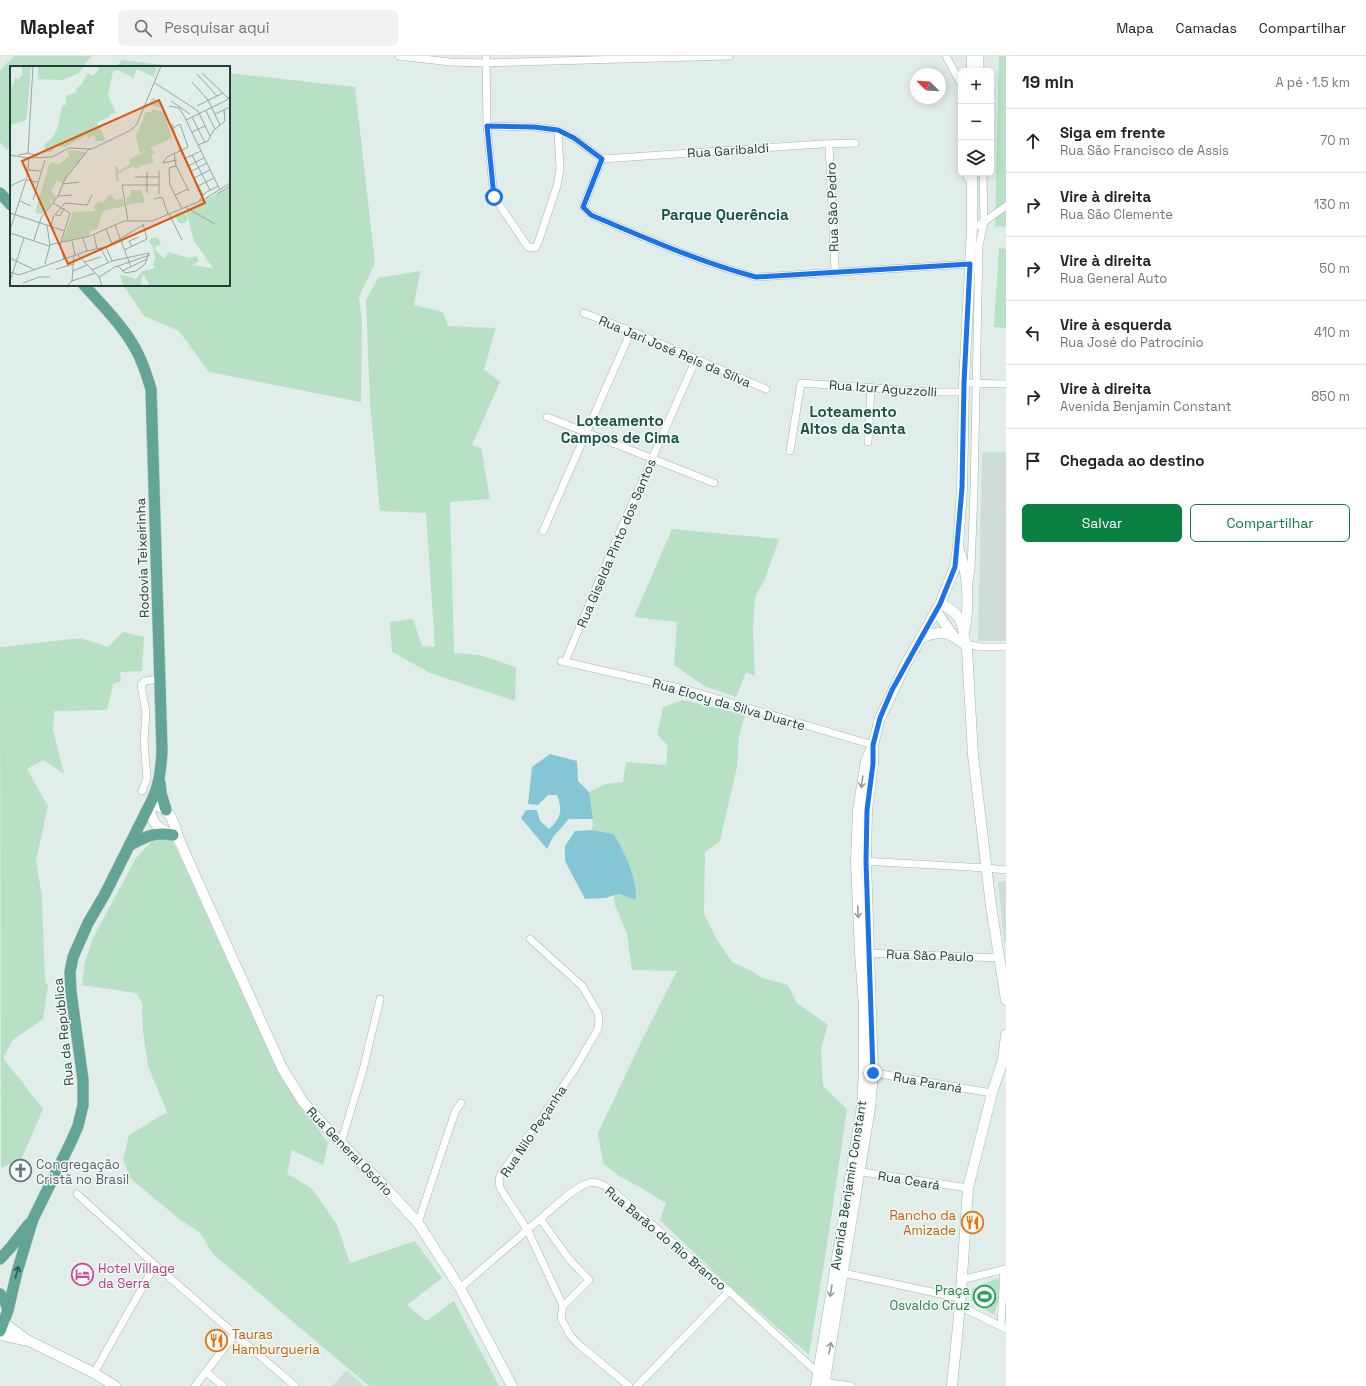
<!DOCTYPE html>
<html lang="pt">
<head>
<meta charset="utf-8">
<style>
  body { margin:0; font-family:"Space Grotesk",sans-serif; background:#f2f2f2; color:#222 }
  .controls { position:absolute; right:12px; top:12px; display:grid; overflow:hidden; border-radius:6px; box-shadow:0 2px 10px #0003 }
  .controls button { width:36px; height:36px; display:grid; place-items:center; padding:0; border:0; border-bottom:1px solid #e0e0e0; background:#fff; color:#222; font:20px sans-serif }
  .compass { position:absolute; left:910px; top:12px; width:36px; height:36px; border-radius:50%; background:#fff; box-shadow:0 2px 10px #0003; rotate:294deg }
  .stop { position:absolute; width:12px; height:12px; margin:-9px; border:3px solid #1a73e8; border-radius:50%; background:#fff }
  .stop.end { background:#1a73e8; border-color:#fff; box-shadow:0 1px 4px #0008 }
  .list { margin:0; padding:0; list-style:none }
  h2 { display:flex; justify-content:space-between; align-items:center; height:52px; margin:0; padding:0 16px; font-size:17px }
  h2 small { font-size:13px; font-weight:400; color:#767676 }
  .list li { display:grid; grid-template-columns:26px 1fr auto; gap:12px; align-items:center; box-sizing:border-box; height:64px; padding:0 16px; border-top:1px solid #e0e0e0 }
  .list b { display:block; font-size:15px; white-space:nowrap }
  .list p { margin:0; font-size:13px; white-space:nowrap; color:#767676 }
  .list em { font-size:13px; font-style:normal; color:#767676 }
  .actions { display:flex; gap:8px; padding:12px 16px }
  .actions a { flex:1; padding:9px 0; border:1px solid #0b8043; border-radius:6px; text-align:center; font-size:14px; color:#0b8043 }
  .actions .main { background:#0b8043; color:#fff }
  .icon { flex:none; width:22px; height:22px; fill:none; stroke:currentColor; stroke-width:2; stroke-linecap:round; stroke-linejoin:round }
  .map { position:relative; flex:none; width:1006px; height:1330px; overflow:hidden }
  header { display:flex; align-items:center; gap:24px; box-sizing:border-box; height:56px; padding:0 20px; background:#fff; border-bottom:1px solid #e0e0e0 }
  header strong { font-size:19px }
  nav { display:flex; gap:22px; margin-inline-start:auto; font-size:14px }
  .search { width:280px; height:36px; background:#f2f2f2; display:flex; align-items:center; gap:10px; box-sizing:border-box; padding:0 14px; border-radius:6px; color:#767676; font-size:15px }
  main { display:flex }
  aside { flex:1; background:#fff }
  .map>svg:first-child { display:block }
  .built { fill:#cfddd7 }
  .green { fill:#b8e0c4 }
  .water { fill:#85c6d6 }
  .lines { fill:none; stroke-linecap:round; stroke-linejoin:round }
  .street-casing { stroke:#a3b5b0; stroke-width:8 }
  .secondary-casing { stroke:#9fb9b1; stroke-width:11 }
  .primary-casing { stroke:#c1c9c7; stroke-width:12 }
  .street { stroke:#fff; stroke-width:7 }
  .secondary { stroke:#fff; stroke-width:10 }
  .primary { stroke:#62a597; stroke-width:11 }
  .oneway { stroke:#909f9c }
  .oneway2 { stroke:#305850 }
  .route { stroke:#1a73e8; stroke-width:5 }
  .labels { text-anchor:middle; stroke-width:3; stroke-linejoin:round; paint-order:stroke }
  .street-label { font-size:13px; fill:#203f38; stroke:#f2f9f6 }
  .worship-label { font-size:13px; fill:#5b616d; stroke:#f2f9f6; text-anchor:start }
  .food-label { font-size:13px; fill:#c56008; stroke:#f2f9f6; text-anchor:end }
  .hotel-label { font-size:13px; fill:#b23c85; stroke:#f2f9f6; text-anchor:start }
  .leisure-label { font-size:13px; fill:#27864d; stroke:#f2f9f6; text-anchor:end }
  .quarter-label { font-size:15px; font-weight:bold; fill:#1a5247; stroke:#f2f9f6 }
  .inset-road { fill:none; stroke:#94a7a2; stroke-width:1 }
  .view { fill:#de580e; fill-opacity:0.15; stroke:#de580e; stroke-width:2 }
  .inset-edge { fill:none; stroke:#203f38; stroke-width:2 }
</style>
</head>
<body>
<header>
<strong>Mapleaf</strong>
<div class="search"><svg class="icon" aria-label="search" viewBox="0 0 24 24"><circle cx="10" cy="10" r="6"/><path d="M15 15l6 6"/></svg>Pesquisar aqui</div>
<nav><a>Mapa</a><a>Camadas</a><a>Compartilhar</a></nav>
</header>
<main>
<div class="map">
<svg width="1006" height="1330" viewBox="0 0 1006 1330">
  <rect width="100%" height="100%" fill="#e1ede8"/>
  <!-- built -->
  <g class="built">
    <polygon points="982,396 1006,396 1006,585 978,585"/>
    <polygon points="1006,825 1006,886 1004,886 998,826"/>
    <polygon points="347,1314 364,1330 332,1330"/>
  </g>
  <!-- green -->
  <g class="green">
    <polygon points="14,0 92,0 82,11 11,11 11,89 7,94 0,86 0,14"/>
    <polygon points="999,0 1006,0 1006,171 998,170 995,172"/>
    <polygon points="122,4 180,11 116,11"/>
    <polygon points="229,17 355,31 375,207 359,241 362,266 361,346 209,316 179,275 144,260 123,229 229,229"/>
    <polygon points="999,192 1006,193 1006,272 994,271"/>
    <polygon points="420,215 414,249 443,256 448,270 496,272 484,313 500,326 472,389 481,392 490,443 450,446 454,597 479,599 516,611 515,645 430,617 392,596 390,566 413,563 422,590 435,591 426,457 380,455 370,348 366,244 378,222"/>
    <polygon points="672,473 779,483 765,523 755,541 753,573 755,620 746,616 736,641 704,630 674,609 677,566 634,561"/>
    <polygon points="123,576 144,581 142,615 120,616 121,625 113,628 107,654 54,655 53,674 64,718 43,704 27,713 48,750 36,804 42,841 45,926 48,929 43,963 13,984 3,1002 43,1053 21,1104 1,1112 0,591 81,582 108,591"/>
    <path d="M683,644L745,659L739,681L737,711L720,785L705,796L704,858L717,884L732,906L752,915L762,922L788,929L797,947L828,969L821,993L823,1030L847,1053L829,1176L809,1299L725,1226L660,1164L666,1147L638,1130L619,1120L603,1107L598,1077L642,984L677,915L632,914L627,878L615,849L614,840L619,838L636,844C638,824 622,796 614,778L592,774L593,763L589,736L606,728L623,726L626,706L666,709L668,690L657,678L663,651Z"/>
    <polygon points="161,782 171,783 176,792 278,1016 328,1087 323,1109 292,1094 287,1118 310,1131 321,1145 337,1169 350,1207 415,1185 442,1222 407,1249 426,1265 454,1245 499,1330 369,1330 213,1198 200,1177 178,1162 130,1122 123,1104 129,1079 167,1056 148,1010 143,975 142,947 136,937 82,929 85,906 93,882 136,802 152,785"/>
    <polygon points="998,1222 1000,1239 994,1259 971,1244 972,1233"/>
  </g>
  <!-- water -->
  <g class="water">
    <path d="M550,698L577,705L578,725L589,736L593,763H569L553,781L547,793L521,762L526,754H537L540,765L549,773C561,762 563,754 557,739H548L538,749L528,748L532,711Z"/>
    <path d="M592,774L614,778C625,798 637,821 636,844L619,838L605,842L585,843L565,805V790L575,775Z"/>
  </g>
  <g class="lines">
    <defs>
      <g id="street">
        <polyline points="399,0 450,6 486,7 729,0"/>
        <polyline points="486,0 487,70 494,141 528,191 535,192 538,187 557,130 560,113 558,74"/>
        <polyline points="946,0 961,28"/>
        <polyline points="980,0 980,15"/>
        <polyline points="487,70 534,71 558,74 574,82 602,103"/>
        <polyline points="829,88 835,215"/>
        <path d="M602,103L583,151L591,159C646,182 699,206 756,221L970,208"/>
        <polyline points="602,103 822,88 855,87"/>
        <polyline points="965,117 972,128"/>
        <polyline points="972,172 984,166 1006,150"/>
        <polyline points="584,257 631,275 766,333"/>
        <polyline points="964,327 1006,328"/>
        <polyline points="547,361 714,427"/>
        <polyline points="868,386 871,331"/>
        <polyline points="790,395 801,327 931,336 964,336"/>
        <polyline points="543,475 631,275"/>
        <polyline points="969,526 971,513 974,434 979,190 984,166 983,117"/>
        <polyline points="965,588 981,591 1006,591"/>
        <polyline points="561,605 688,634 873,689"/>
        <polyline points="565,606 614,489 696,303"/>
        <polyline points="142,735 147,722 144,685 146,656 141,629 145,625 159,623"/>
        <polyline points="862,805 987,812 1006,814"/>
        <polyline points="530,883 582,930 598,957 599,965 598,973 574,1014 545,1057 501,1118 499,1123 500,1132 528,1175 563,1250 561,1262 570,1279 577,1287 629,1330"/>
        <polyline points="866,897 1000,902"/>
        <polyline points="869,1016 992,1037"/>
        <polyline points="341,1087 363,1014 380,943"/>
        <polyline points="856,1115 968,1132"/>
        <polyline points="77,1138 155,1209 295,1330"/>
        <polyline points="541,1164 569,1203 589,1224 563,1250"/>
        <polyline points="418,1167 448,1077 456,1054 461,1047"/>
        <polyline points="839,1216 960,1242"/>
        <polyline points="961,1224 1006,1213"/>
        <path d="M460,1232L569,1138C589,1125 592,1121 613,1135L729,1235L818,1317L824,1326L851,1330"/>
        <polyline points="960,1250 1006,1273"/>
        <polyline points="1001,1270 1004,1213"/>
        <polyline points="206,1316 223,1330"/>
        <polyline points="94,1317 155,1209"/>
        <polyline points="195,1330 235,1278"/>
        <polyline points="637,1330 729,1235"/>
      </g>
      <g id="secondary">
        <polyline points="972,15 972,0"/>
        <path d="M959,495C969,520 969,547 965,573"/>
        <path d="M940,548C967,559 961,572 967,594L973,699L991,850L1006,944"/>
        <polyline points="936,555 954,581"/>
        <path d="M922,581C929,579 937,576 945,577C952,578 958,585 965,588"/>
        <path d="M150,748C171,751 174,766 179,784L282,1012L303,1046L333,1079L385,1131L418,1167L460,1232L512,1330"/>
        <path d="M149,752C154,770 156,770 172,779"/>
        <polyline points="4,1267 27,1284 94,1317 115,1330"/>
        <polyline points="0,1279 24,1284"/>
        <polyline points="816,1330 862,1050 864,1015 864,951 860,897 856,805 858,754 866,705 873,689 880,662 906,608 940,548 955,511 958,492 962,432 964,327 972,172 972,117"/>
        <polyline points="824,1330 870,1052 873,1017 866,805 867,754 873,708 873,693"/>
        <polyline points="952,1330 960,1250 968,1132 992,1037 1003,1004 1006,979"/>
      </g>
      <g id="primary">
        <polyline points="0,137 11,149"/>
        <polyline points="160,727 161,737 166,754"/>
        <path d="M130,789C147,780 154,776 173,779"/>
        <polyline points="0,1203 11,1191 29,1168"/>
        <polyline points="0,1238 5,1245 8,1254"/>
        <path d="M0,1275L8,1254L17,1216L33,1163L70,1088L78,1070L83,1049V1024L71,936L70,916L73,901L88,867L105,838L150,748C159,731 161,714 162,695L151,333C146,317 141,301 132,287C119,265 100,247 84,229"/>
      </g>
    </defs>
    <!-- street casing -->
    <use href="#street" class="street-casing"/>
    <!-- secondary casing -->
    <use href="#secondary" class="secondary-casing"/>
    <!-- primary casing -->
    <use href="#primary" class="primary-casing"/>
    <!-- street -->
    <use href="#street" class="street"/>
    <!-- secondary -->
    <use href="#secondary" class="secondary"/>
    <!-- primary -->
    <use href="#primary" class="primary"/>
  </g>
  <!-- one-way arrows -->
  <defs><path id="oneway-shaft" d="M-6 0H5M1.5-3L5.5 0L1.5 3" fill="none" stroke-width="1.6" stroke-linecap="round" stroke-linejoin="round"/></defs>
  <g class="oneway">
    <use href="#oneway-shaft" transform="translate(862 726) rotate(98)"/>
    <use href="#oneway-shaft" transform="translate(858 856) rotate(87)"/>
    <use href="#oneway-shaft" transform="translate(831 1235) rotate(99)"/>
    <use href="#oneway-shaft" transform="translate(830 1292) rotate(-80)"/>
  </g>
  <use class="oneway2" href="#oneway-shaft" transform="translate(17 1216) rotate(-75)"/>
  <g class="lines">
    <!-- route -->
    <path class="route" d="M494,141L487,70L534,71L558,74L574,82L602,103L583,151L591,159C646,182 699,206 756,221L970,208L964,327L962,432L955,511L940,548L892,634L880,662L873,689V708L867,754L866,805L873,1017"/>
  </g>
  <!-- icons -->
  <defs>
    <symbol id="church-ring" viewBox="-11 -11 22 22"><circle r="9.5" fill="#f2f9f6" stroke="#6b7280" stroke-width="1.5"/><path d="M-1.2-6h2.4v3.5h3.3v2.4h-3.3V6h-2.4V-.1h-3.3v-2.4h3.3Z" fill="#6b7280"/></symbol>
    <symbol id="restaurant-ring" viewBox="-11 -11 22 22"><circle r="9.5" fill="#f2f9f6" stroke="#e8710a" stroke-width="1.5"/><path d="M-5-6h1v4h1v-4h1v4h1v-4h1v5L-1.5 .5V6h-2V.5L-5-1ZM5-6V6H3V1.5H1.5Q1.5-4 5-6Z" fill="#e8710a"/></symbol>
    <symbol id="hotel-ring" viewBox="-11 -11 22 22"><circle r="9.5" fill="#f2f9f6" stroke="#d1479c" stroke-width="1.5"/><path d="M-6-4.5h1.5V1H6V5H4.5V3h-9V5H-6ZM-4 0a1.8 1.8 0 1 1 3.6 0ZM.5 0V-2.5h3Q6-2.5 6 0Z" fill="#d1479c"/></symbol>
    <symbol id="stadium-ring" viewBox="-11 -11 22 22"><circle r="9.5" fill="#f2f9f6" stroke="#2e9e5b" stroke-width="1.5"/><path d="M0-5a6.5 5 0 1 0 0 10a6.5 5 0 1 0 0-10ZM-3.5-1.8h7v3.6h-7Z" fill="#2e9e5b"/></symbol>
  </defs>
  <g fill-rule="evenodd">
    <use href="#church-ring" x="8" y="1102" width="25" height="25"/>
    <use href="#restaurant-ring" x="960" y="1154" width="25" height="25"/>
    <use href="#hotel-ring" x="70" y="1206" width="25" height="25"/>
    <use href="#stadium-ring" x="972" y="1228" width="25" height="25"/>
    <use href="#restaurant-ring" x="204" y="1272" width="25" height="25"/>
  </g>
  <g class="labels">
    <!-- street labels -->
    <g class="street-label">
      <text transform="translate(728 94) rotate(-4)" y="5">Rua Garibaldi</text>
      <text transform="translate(832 151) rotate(-92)" y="5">Rua São Pedro</text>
      <text transform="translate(675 295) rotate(23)" y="5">Rua Jari José Reis da Silva</text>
      <text transform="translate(883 332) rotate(4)" y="5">Rua Izur Aguzzolli</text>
      <text transform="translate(616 487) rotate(-67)" y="5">Rua Giselda Pinto dos Santos</text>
      <text transform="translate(142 502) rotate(-92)" y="5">Rodovia Teixeirinha</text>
      <text transform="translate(729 648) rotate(16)" y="5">Rua Elocy da Silva Duarte</text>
      <text transform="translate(930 899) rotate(2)" y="5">Rua São Paulo</text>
      <text transform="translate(63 976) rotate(-96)" y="5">Rua da República</text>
      <text transform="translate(928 1026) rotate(10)" y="5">Rua Paraná</text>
      <text transform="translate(533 1075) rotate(-56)" y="5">Rua Nilo Peçanha</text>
      <text transform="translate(350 1095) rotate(46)" y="5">Rua General Osório</text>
      <text transform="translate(909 1124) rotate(9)" y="5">Rua Ceará</text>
      <text transform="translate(848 1129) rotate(-81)" y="5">Avenida Benjamin Constant</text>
      <text transform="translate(666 1182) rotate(40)" y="5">Rua Barão do Rio Branco</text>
    </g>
    <!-- worship labels -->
    <g class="worship-label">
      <text x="36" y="1113">Congregação<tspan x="36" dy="15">Cristã no Brasil</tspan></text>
    </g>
    <!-- food labels -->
    <g class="food-label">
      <text x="956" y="1164">Rancho da<tspan x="956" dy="15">Amizade</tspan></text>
      <text x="232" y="1283" text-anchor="start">Tauras<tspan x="232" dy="15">Hamburgueria</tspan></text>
    </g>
    <!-- hotel labels -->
    <g class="hotel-label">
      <text x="98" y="1217">Hotel Village<tspan x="98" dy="15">da Serra</tspan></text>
    </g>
    <!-- leisure labels -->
    <g class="leisure-label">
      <text x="970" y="1239">Praça<tspan x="970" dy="15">Osvaldo Cruz</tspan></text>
    </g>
    <!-- quarter labels -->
    <g class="quarter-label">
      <text x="725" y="164">Parque Querência</text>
      <text x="853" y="361">Loteamento<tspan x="853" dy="17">Altos da Santa</tspan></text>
      <text x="620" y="370">Loteamento<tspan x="620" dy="17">Campos de Cima</tspan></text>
    </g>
  </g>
  <!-- overview -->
  <g transform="translate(10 10)">
    <rect width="220" height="220" fill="#e1ede8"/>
    <path d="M12,0H21L17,49L15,55L2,58L0,61V5L2,22L5,12L8,14L12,9ZM28,0H74L69,7L52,14L28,13ZM87,0H147L144,11L127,3L123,12L109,4L103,5L98,29L106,47L101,48L99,51L87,56L96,75H86L84,69L78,73L77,69L55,81L46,80L42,86H36L34,79L43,71L48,61L52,39H56V30L67,26L66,23L71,19L78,7L82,10L89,3ZM142,32L152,36L154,43L139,39ZM142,43L154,46L162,72L130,87L126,70L136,46H142ZM140,82L146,87L142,88L143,97L130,100L126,104L123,100L108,108L109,115L106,116L105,101L108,100V105L121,98L119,94ZM62,84L76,86L52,117L47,114L41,125L46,131L43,135L39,133L41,137L33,148L25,147L39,98L44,96L48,99L59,90L57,85ZM220,121V220H140L134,209L131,212L132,220H113L110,208L126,213L133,205L145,202L143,199L145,193L144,183L139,175L141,172H148L151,178L145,181L146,185L154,193L159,186L179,192L187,190L189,195L182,199L203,202L184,175L176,144ZM120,124H131L135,136L116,139L117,131L121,129ZM100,128L106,134L112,132L115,140L93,145L87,163L80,165L79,169L52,176L63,146L85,145L84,140L90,135L92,137ZM166.5 152a5.5 5.5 0 1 1 11 0a5.5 5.5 0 1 1-11 0Z" fill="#b8e0c4"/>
    <path class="inset-road" d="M192,7L220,34M187,8L207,30M182,16L198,34L210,59M145,17L188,45L200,70M161,35L180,48M159,40L169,42L174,50L210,124M187,40L213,27M196,45L205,63M205,48L220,41M182,51L195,77M176,54L217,34L220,30M162,58L170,84L193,129M163,62L170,58L178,81L157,91L153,97L167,94M182,66L195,60M188,79L198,75L203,65L215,55L214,44M18,87L23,0M164,87L166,100M0,89L17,92L42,91L59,82L82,83L121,64L127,58L151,0M8,89L18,87L28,90M182,89L200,124M174,93L191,85M166,100L159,102L160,119L172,143M166,100L179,125M178,100L194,92M18,104L31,105M149,105V128M137,106V127M180,106L197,97M125,111H149M184,112L200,104M16,114L28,116M53,118L69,116M112,119H149M112,119L118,155M0,120L15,113M188,120L204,112M207,128L220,120M165,129L178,123M48,130L62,129M144,133L152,131L158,148M23,134L35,94M10,135L21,140M189,135L195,127L208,120M43,137L60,147L50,179L54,193M175,141L205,158M0,147L55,165M159,148L172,174M46,149L50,150L54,142M105,159L121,201M41,160L43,151L55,137L77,139L82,129M96,163L102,178M0,164L17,111L19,92M0,167L39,180M84,169L87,183M73,172L77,185M24,174L31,152L48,130L55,113L79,83M62,175L65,189M39,179L80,170L114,155H142L195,133L220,117M96,181L102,195M122,181L119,175L129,171M91,183L98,196M114,184L137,173L133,158M67,188L89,211L92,220M0,192L23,203M74,196L91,191M35,198L40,179L37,159M46,203L64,198M82,204L102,195L139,187L135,198L126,205L115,207L108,200M63,205L77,199M112,205L137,193M0,206L9,209L77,185L96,181L133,159M89,211L105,201L140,189M0,215L14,172M62,215L85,207M13,217L29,211H40M57,220L62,215L64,189"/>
    <path class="view" d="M149,34L195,137L58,198L12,95Z"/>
    <rect width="220" height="220" class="inset-edge"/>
  </g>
</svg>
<div class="controls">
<button>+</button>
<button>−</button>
<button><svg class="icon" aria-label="layers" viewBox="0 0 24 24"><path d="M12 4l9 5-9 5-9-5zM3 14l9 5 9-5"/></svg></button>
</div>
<svg class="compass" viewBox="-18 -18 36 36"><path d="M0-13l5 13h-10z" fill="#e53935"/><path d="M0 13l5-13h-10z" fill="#767676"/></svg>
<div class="stop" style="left:494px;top:141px"></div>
<div class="stop end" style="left:873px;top:1017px"></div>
</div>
<aside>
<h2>19 min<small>A pé · 1.5 km</small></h2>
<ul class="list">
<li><svg class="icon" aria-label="ahead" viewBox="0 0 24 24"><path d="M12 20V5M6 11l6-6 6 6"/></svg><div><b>Siga em frente</b><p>Rua São Francisco de Assis</p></div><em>70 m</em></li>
<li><svg class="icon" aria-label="right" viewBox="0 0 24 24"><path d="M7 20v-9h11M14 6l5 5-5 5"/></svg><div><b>Vire à direita</b><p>Rua São Clemente</p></div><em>130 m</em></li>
<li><svg class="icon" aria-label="right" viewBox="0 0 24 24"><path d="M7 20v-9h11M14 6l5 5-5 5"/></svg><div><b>Vire à direita</b><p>Rua General Auto</p></div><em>50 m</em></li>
<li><svg class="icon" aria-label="left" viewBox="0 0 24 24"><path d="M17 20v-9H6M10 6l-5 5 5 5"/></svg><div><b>Vire à esquerda</b><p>Rua José do Patrocínio</p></div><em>410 m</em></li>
<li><svg class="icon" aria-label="right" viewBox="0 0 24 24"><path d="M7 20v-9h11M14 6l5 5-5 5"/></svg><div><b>Vire à direita</b><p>Avenida Benjamin Constant</p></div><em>850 m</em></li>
<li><svg class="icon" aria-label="arrive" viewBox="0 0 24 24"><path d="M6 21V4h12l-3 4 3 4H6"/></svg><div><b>Chegada ao destino</b></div></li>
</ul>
<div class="actions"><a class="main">Salvar</a><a>Compartilhar</a></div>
</aside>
</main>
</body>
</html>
